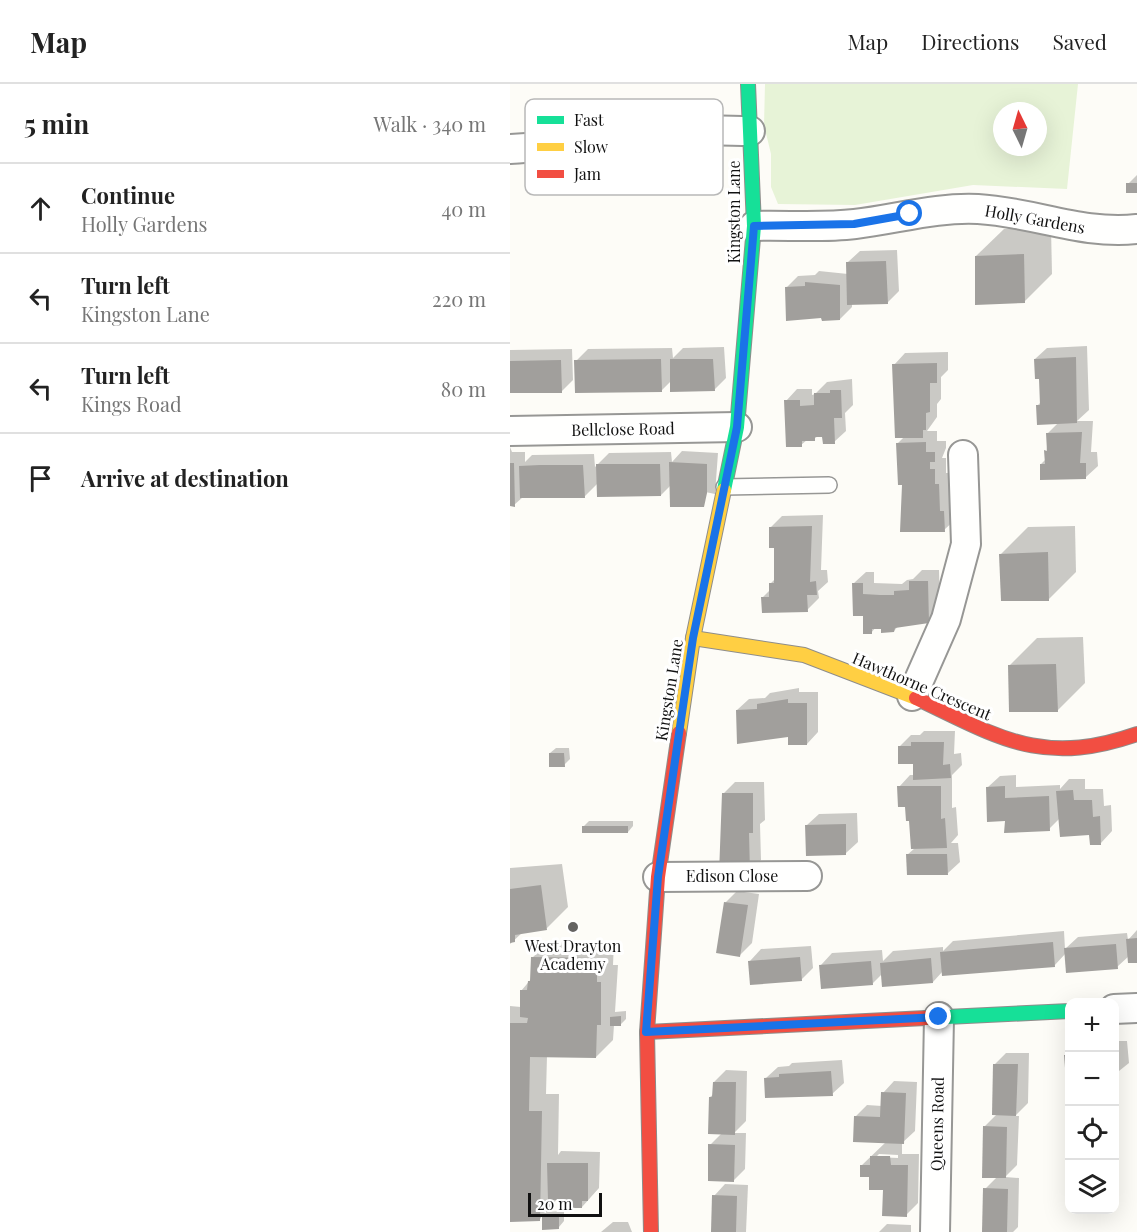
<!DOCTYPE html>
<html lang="en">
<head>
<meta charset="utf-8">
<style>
  body { margin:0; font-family:"Playfair Display",serif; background:#f2f2f2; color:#222 }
  .controls { position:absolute; right:18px; bottom:18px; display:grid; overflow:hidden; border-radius:12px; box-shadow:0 6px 24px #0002 }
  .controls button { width:54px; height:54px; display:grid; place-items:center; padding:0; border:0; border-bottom:2px solid #e0e0e0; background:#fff; color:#222; font:30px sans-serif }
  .compass { position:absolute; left:483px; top:18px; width:54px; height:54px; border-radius:50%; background:#fff; box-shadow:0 6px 24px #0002; rotate:355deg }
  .scale { position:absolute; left:18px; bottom:15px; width:74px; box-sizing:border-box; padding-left:6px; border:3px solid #111; border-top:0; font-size:16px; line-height:21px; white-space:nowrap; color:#111; -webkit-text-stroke:4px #fff; paint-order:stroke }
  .stop { position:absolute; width:18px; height:18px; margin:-14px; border:4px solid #1a73e8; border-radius:50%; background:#fff }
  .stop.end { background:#1a73e8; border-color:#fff; box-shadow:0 2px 6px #0008 }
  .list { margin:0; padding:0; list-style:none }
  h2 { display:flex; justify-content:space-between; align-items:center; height:78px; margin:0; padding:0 24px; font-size:26px }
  h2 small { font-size:20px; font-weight:400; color:#767676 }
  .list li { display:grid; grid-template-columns:39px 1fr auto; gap:18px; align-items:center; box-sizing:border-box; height:90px; padding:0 24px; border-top:2px solid #e0e0e0 }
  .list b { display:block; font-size:22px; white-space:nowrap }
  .list p { margin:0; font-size:20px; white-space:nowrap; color:#767676 }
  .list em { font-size:20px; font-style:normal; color:#767676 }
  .icon { flex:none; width:33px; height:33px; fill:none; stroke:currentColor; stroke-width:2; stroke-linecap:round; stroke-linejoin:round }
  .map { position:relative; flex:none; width:627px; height:1148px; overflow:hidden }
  header { display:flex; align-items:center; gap:36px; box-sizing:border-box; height:84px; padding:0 30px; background:#fff; border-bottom:2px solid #e0e0e0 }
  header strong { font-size:28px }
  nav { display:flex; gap:33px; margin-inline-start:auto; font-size:21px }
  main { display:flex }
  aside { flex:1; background:#fff }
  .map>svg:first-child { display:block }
  .green { fill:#e7f3d7; fill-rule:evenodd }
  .shadow { fill:#0003; fill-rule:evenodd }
  .building { fill:#a19f9c }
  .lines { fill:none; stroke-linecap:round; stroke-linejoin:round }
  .lane-casing { stroke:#979795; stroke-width:18 }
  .street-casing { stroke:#979795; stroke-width:32 }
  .fast-casing { stroke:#8e8d8b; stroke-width:16 }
  .slow-casing { stroke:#8e8d8b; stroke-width:16 }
  .jam-casing { stroke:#8e8d8b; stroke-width:16 }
  .lane { stroke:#fffffe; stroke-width:15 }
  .street { stroke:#fffffe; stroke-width:28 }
  .fast { stroke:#16e098; stroke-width:14 }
  .slow { stroke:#ffcf43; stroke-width:14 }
  .jam { stroke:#f24e42; stroke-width:14 }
  .route { stroke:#1a73e8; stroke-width:8 }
  .poi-dot { fill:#646362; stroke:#fff; stroke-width:2 }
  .labels { text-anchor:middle; stroke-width:6; stroke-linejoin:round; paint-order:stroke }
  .street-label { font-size:16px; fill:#111; stroke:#fff }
  .poi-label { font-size:16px; fill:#111; stroke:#fff }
  .key { fill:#fff; stroke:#b8b8b8; stroke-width:1.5 }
  .key-label { font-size:16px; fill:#111 }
</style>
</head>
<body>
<header>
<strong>Map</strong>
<nav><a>Map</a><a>Directions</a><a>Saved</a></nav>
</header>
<main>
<aside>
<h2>5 min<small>Walk · 340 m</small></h2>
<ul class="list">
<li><svg class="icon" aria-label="ahead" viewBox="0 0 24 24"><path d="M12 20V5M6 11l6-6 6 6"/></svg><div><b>Continue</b><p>Holly Gardens</p></div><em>40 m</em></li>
<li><svg class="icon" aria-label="left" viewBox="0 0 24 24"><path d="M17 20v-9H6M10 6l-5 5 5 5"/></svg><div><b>Turn left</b><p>Kingston Lane</p></div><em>220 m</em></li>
<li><svg class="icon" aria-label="left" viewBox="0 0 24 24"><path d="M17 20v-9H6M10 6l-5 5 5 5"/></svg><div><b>Turn left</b><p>Kings Road</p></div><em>80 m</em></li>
<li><svg class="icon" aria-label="arrive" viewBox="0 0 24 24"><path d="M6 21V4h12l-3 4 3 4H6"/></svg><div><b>Arrive at destination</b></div></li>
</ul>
</aside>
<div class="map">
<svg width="627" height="1148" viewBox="0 0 627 1148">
  <rect width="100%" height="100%" fill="#fdfcf7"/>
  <!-- green -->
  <path class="green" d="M255,0H568L557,105L463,101L345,121L268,120L261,103V70L254,41ZM492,27H528V63H492Z"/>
  <!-- shadow -->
  <g class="shadow">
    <polygon points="627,91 627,108 618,100"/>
    <polygon points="541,143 542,190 514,218 466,172 494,145"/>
    <polygon points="387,166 389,207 377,219 342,220 342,223 330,235 276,204 288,192 305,191 309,187 338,190 338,178 350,167"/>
    <polygon points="577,262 579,326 567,337 583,337 581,368 587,368 588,382 576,393 531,380 536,375 538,349 549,338 527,322 531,318 531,293 525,275 537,264"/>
    <polygon points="214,263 216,294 204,306 162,296 152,306 66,277 78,265 162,264 163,274 173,264"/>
    <polygon points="62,265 63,296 52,307 0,308 0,266"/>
    <polygon points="438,268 438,286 431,293 431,315 427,320 427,333 417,347 427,347 427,357 436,357 436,364 432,374 436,374 436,389 440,389 446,435 434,446 394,399 388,359 395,352 384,281 395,269"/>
    <polygon points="342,295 343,321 335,329 336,347 324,358 314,351 308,352 304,355 297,356 291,361 276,317 287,305 302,305 302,311 305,310 317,298"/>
    <polygon points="0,363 2,368 15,368 15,378 22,371 84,370 85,383 99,369 161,368 162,378 172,367 208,369 205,410 161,401 151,411 88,399 74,413 13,413 4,421 0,421"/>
    <polygon points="313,431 311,486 317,486 318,498 308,507 309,514 297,526 253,513 261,505 261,499 266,494 265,462 260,444 272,432"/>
    <polygon points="565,442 566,488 539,515 491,470 518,443"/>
    <polygon points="412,486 429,486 430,526 419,538 389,541 384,547 366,543 361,549 344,499 356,488 364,488 364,499 392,500 397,496 403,495"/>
    <polygon points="573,553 575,599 547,627 499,582 527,554"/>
    <polygon points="289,604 289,608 308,608 308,648 297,660 227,626 239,615 255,614 260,609"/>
    <polygon points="414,647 445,647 444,670 451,669 452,681 442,691 442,724 446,723 448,751 441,759 448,759 450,778 438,789 397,771 405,764 401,736 389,703 400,691 405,691 405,679 389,663 401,651 410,651"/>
    <polygon points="46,664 59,664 60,675 54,681 40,669"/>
    <polygon points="506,691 506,703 550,701 550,705 559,695 575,695 575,705 593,705 594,722 601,721 602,747 591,759 580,749 550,734 539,745 496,736 478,703 490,692"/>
    <polygon points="225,698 254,698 255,736 250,740 251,776 239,788 213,710"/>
    <polygon points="347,729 348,758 336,769 297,741 309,730"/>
    <polygon points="79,737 123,737 123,742 118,748 73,743"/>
    <polygon points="52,780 58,823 37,844 13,848 0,860 0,784"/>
    <polygon points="227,807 249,810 242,859 230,871 215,819"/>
    <polygon points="627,846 627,877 619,872 607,883 556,869 544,882 433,887 423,898 372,890 362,900 311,881 322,869 372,866 373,877 383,867 433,863 433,867 443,857 554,847 555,865 568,853 617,849 618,856"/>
    <polygon points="40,857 104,858 103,881 108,881 105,928 116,927 116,935 110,941 104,941 103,956 86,973 37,972 36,1010 49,1010 48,1071 51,1067 90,1068 89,1104 72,1123 47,1115 37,1128 54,1127 54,1137 49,1143 34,1144 33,1131 30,1135 0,1136 0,922 11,923 11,907 22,894 22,874"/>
    <polygon points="301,862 303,884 291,896 240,877 251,865"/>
    <polygon points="604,957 617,957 619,979 604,991"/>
    <polygon points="496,969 519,969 518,1019 505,1032 509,1032 507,1081 495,1093 509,1094 508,1143 503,1148 474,1148 475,1105 487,1093 474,1043 487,1030 485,980"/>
    <polygon points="332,976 334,999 322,1010 256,994 268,983 279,982 282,979"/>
    <polygon points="216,986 237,987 236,1037 224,1049 236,1049 235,1085 224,1096 200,1061 212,1049 200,1013 204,1010 204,998"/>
    <path d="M384,997L407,998L405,1047L392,1059V1070H409L408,1119L396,1131L352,1081L376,1058L345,1033L357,1021L372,1022L373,1009ZM369,1070L388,1071V1074L366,1073Z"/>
    <polygon points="215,1100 238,1101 236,1148 202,1148 204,1112"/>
    <polygon points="103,1138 118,1138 122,1148 91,1148"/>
    <polygon points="377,1140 401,1141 401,1148 369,1148"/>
  </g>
  <!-- building -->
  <g class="building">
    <rect x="616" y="99" width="11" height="10"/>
    <polygon points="514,170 515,219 465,221 465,172"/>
    <polygon points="376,177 378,220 337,221 336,178"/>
    <polygon points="295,198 330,201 330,236 312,237 311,234 276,237 275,203 295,202"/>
    <polygon points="566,273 567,339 527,341 526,321 530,321 529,295 525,295 524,275"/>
    <polygon points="151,275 152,308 65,309 64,276"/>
    <polygon points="160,275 203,275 205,307 160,308"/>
    <polygon points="51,276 52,309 0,309 0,277"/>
    <polygon points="427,279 427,299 420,299 420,328 416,329 416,346 413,346 413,354 385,354 382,280"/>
    <polygon points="320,306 331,306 332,334 324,334 325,360 313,360 312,353 305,353 305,357 292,357 292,363 276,363 274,316 290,316 290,322 304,321 304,309 320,309"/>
    <polygon points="572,348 570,379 576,379 576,395 530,396 530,380 535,380 534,366 537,367 536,349"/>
    <polygon points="416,358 416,368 425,368 425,378 420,378 420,385 425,385 425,400 429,400 430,427 434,427 435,448 390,448 392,401 388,401 386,359"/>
    <polygon points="159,378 197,380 197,409 194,423 160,423"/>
    <polygon points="0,379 4,379 5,423 0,422"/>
    <polygon points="86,380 150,380 151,412 87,413"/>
    <polygon points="30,381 73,381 75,414 10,414 9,382"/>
    <polygon points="302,442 300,498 306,497 307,511 297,511 298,528 252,529 251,513 259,513 259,499 264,499 264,464 259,464 259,443"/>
    <polygon points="538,468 539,517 491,517 489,470"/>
    <polygon points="399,497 418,497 419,539 385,544 384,548 371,549 371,545 362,545 362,550 353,550 353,532 343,532 342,499 353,499 353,510 370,511 384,511 384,507 399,506"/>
    <polygon points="546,580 548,628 499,628 498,581"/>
    <polygon points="278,615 278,619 297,619 297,661 278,661 278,653 227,660 226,626 247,625 247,620"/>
    <polygon points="401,658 434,658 433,681 440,680 441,694 403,696 403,680 388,680 388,662 401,662"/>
    <polygon points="39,669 54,669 55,683 39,683"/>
    <polygon points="387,702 431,702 431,735 435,734 437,764 401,765 399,737 396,737 395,723 388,723"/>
    <polygon points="495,702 495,714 539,712 540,747 494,749 495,737 477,738 476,703"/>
    <polygon points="563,706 564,716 582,716 583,733 590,732 591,761 580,761 579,751 550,753 546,707"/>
    <polygon points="212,709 243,709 243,749 239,749 240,789 209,790"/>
    <polygon points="336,740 336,771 296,772 295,741"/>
    <rect x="72" y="742" width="46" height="7"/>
    <polygon points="396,770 437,770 438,791 397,791"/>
    <polygon points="31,801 37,846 5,851 5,858 0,859 0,805"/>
    <polygon points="214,818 238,821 230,873 206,869"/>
    <polygon points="627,854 627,879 618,879 616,855"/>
    <polygon points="543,858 545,883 432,892 430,868"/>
    <polygon points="606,860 608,885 556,889 554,864"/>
    <polygon points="21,873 87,874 87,898 91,898 91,941 87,941 86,974 20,973 19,1027 32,1027 30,1137 0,1138 0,939 17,939 18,934 10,933 10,906 17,906 18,897 20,897"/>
    <polygon points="290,873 292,897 240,901 238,877"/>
    <polygon points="421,874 423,899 372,903 370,879"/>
    <polygon points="361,877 363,901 311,905 309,881"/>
    <polygon points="111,932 111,942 100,942 100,933"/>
    <polygon points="604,968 608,992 604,992"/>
    <polygon points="554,971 560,971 560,996 556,996"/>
    <polygon points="483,980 508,980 506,1032 482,1031"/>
    <polygon points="321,987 323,1012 255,1014 254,994 269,993 269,990"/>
    <polygon points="203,998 226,998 225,1051 198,1050 199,1013 202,1013"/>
    <polygon points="371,1008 396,1009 394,1060 343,1058 344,1032 370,1033"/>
    <polygon points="473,1042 497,1043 496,1094 472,1094"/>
    <polygon points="198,1060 225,1061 224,1098 198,1097"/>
    <polygon points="360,1072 380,1072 381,1081 398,1081 397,1133 372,1132 373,1106 359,1106 359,1093 350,1093 350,1081 360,1081"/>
    <polygon points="37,1079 78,1079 78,1117 72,1117 72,1124 52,1124 52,1116 38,1116"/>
    <polygon points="473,1104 498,1105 497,1148 472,1148"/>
    <polygon points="202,1111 227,1112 226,1148 201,1148"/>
    <polygon points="49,1132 49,1145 32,1146 32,1133"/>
  </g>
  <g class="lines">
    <defs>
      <polyline id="lane" points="214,403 319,401"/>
      <g id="street">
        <path d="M0,65C34,64 63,55 96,49C143,41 193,47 240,47"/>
        <path d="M244,142C277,141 312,144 345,140C387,135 426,123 468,125C524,128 571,151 627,145"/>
        <polyline points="0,347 227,343"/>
        <polyline points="402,612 436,535 456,460 453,371"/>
        <polyline points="148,793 297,792"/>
        <polyline points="604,925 627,924"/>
        <polyline points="425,1148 429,933"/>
      </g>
      <g id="fast">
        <polyline points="214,406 227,343 244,142 238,0"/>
        <polyline points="416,934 560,927"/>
      </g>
      <g id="slow">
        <polyline points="183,554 294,571 406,614"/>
        <polyline points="169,649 183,554 214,406"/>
      </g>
      <g id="jam">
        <path d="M406,614C490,654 532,683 627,650"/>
        <polyline points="137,948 416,934"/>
        <polyline points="141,1148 137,948 148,793 169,649"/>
      </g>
    </defs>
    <!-- lane casing -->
    <use href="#lane" class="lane-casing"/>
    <!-- street casing -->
    <use href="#street" class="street-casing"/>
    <!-- fast casing -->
    <use href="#fast" class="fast-casing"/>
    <!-- slow casing -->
    <use href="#slow" class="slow-casing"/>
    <!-- jam casing -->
    <use href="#jam" class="jam-casing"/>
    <!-- lane -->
    <use href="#lane" class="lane"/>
    <!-- street -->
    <use href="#street" class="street"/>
    <!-- fast -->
    <use href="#fast" class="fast"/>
    <!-- slow -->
    <use href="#slow" class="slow"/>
    <!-- jam -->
    <use href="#jam" class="jam"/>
  </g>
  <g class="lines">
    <!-- route -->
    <polyline class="route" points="400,130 344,140 244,142 227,343 183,554 148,793 136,948 429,933"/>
  </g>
  <!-- markers -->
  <circle class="poi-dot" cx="63" cy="843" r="6"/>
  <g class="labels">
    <!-- street labels -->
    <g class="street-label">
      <text transform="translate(224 128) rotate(-90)" y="6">Kingston Lane</text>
      <text transform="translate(525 135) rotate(10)" y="6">Holly Gardens</text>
      <text transform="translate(113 345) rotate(-1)" y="6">Bellclose Road</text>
      <text transform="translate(412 602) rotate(23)" y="6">Hawthorne Crescent</text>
      <text transform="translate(159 606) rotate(-81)" y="6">Kingston Lane</text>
      <text x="222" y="798">Edison Close</text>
      <text transform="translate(427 1040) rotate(-89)" y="6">Queens Road</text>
    </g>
    <!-- poi labels -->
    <g class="poi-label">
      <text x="63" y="868">West Drayton<tspan x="63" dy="18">Academy</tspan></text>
    </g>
  </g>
  <!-- legend -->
  <rect x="15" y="15" width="198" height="96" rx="9" class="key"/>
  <rect x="27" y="32" width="27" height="8" fill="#16e098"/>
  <rect x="27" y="59" width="27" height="8" fill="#ffcf43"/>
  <rect x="27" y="86" width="27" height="8" fill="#f24e42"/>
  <g class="key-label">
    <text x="64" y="42">Fast</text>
    <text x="64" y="69">Slow</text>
    <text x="64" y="96">Jam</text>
  </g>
</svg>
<div class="controls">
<button>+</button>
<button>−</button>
<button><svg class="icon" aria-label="locate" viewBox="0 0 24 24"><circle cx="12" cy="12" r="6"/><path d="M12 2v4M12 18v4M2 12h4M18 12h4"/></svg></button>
<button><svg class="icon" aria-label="layers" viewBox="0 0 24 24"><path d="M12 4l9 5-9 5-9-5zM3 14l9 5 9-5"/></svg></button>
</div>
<svg class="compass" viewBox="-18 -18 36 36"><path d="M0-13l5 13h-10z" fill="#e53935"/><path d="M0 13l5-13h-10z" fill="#767676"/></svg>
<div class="scale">20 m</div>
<div class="stop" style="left:400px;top:130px"></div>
<div class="stop end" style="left:429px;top:933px"></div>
</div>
</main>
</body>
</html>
